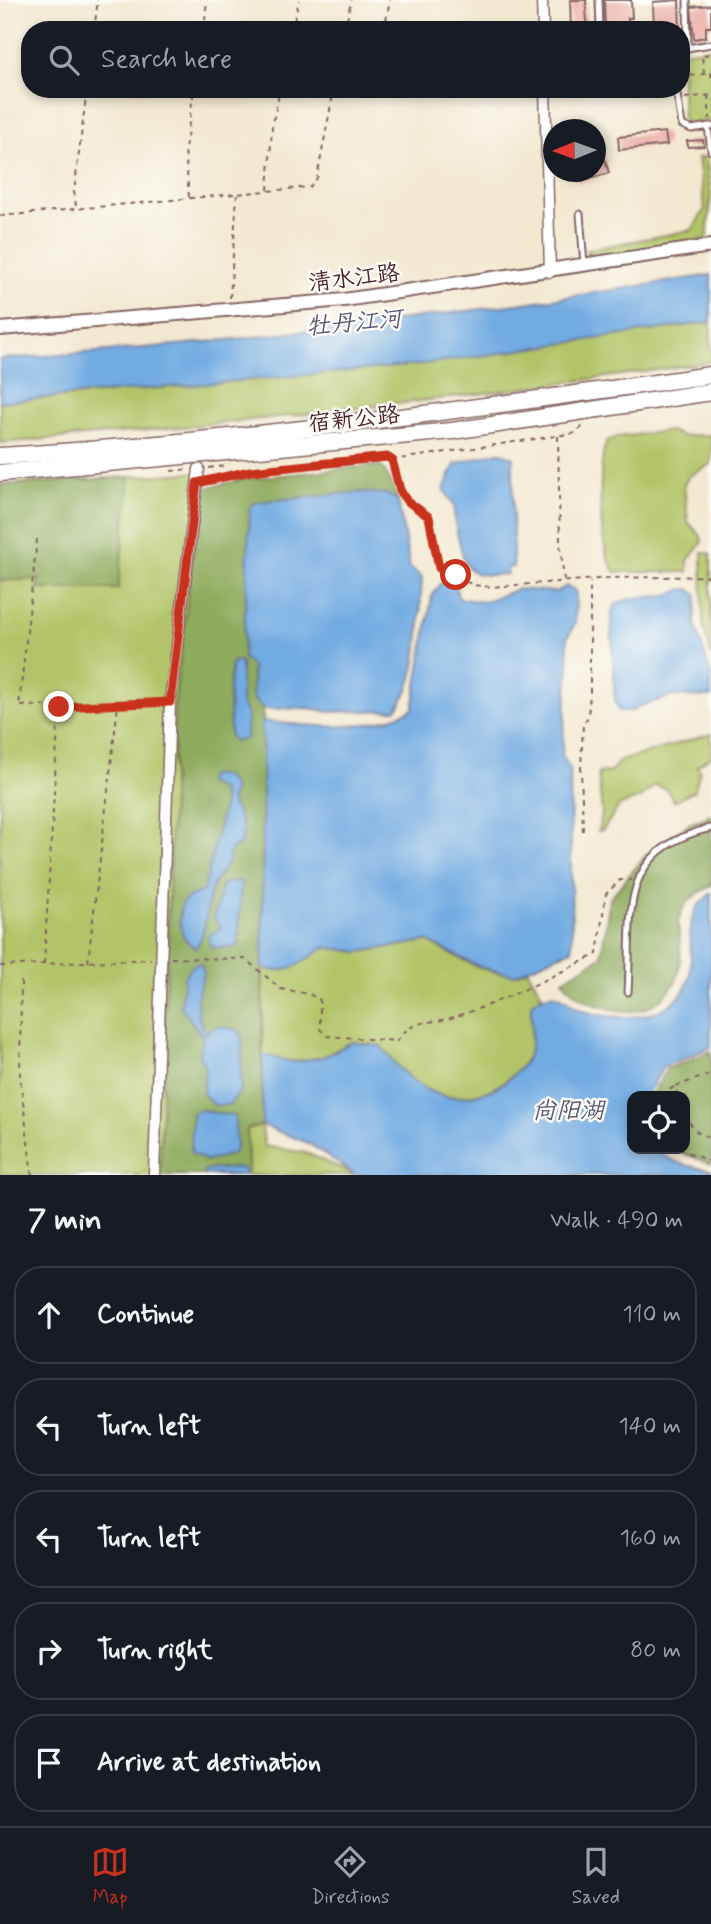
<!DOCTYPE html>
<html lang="en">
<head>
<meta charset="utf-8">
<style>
  body { margin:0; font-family:Mynerve,"LXGW WenKai TC",sans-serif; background:#20242c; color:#f1f3f6 }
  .controls { position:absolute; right:21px; bottom:21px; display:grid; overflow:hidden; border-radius:14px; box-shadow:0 4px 10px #0003 }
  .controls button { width:63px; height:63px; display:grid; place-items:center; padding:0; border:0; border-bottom:2px solid #363941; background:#171b24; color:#f1f3f6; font:35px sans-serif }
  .compass { position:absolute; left:543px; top:119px; width:63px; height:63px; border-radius:50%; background:#171b24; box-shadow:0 4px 10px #0003; rotate:269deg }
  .stop { position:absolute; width:21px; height:21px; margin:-16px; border:5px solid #c8321e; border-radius:50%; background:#fff }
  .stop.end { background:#c8321e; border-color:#fff; box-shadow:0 2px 7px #0008 }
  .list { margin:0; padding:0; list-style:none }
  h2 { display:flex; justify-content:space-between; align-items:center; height:91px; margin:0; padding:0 28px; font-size:30px }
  h2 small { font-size:23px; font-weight:400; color:#9ea1a6 }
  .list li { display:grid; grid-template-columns:46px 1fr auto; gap:21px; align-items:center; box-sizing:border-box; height:98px; margin:0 14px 14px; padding:0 14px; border:2px solid #363941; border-radius:28px }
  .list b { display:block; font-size:26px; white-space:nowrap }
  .list em { font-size:23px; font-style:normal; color:#9ea1a6 }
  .icon { flex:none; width:38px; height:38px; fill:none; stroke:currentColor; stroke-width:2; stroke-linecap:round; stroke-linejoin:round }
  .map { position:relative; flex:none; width:711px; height:1175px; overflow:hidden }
  .search { position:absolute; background:#171b24; box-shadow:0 4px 10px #0003; left:21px; right:21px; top:21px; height:77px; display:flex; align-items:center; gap:18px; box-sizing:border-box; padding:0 24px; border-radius:28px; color:#9ea1a6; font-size:26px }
  .sheet { height:651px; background:#171b24 }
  nav { display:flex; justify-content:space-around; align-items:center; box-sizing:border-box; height:98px; border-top:2px solid #363941; background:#171b24; font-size:19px; color:#9ea1a6 }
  nav a { display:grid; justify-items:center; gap:4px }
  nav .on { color:#c8321e }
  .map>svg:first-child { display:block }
  .green { fill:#b3c467; stroke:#7e7249; stroke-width:2 }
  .forest { fill:#8eaa5c; stroke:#6c6444; stroke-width:2 }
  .water { fill:#72abe2; stroke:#5e6586; stroke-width:2 }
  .building { fill:#edb3aa }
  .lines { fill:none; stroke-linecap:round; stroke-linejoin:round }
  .service-casing { stroke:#856565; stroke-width:9 }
  .minor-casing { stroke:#856565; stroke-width:13 }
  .tertiary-casing { stroke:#856565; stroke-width:16 }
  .trunk-casing { stroke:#856565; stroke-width:19 }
  .path { stroke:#856565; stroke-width:2; stroke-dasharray:5 5; stroke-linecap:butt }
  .service { stroke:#fff; stroke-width:5 }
  .minor { stroke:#fff; stroke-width:10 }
  .tertiary { stroke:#fff; stroke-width:12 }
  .trunk { stroke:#fff; stroke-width:16 }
  .route { stroke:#c8321e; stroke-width:9 }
  .labels { text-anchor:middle; stroke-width:5; stroke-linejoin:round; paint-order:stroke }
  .street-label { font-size:23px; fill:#4a1f2b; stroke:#fdfcf7 }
  .water-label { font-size:24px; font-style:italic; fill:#5a5774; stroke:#fdfcf7 }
</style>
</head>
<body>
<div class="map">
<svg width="711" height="1175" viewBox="0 0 711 1175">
  <rect width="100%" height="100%" fill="#fdfcf7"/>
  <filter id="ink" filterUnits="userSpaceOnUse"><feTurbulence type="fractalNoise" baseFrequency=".0143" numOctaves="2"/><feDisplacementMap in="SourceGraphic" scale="14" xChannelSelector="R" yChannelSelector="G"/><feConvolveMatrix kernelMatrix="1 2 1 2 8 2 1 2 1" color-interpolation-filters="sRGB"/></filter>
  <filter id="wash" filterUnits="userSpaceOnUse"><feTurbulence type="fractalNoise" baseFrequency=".00686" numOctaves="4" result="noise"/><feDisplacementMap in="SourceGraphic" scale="28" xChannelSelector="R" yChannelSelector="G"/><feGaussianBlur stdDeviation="1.57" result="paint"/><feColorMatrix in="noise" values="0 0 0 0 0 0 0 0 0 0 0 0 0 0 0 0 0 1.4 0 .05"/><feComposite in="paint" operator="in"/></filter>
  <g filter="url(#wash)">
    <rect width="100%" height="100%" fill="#f3e8d0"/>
    <!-- green -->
    <g class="green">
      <polygon points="711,48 711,121 689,123 683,119 681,52"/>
      <polygon points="706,157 711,195 707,239 592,258 586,250 692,230 705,209 698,158"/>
      <path d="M711,322V362C475,397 238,424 0,443V402C238,382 475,357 711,322Z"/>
      <path d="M670,431L682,436L711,435V464L689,476L684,484L688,522L701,536L702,543L688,560V572H616C597,554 599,475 604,449L607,441L617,437Z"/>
      <polygon points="203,472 175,701 160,1175 0,1175 0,485"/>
      <polygon points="702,552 711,554 711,656 703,625"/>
      <polygon points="711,734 711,756 697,766 700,771 694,791 674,801 666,789 655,785 642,797 619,806 603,830 598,831 602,813 598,773 611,772 619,761"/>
      <path d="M427,941C456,956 495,983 527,969L542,995L531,1004C531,1019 534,1045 527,1058C520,1071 504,1084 490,1090C440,1110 411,1086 381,1046L352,1042L323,1057L292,1062L263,1055V968C286,976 306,961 324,947L359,952Z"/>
      <polygon points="262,1125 264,1146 306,1153 356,1175 248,1175 247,1129"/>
    </g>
    <!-- forest -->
    <g class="forest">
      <polygon points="379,465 385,471 398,500 386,494 252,666 253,698 263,709 262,1125 247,1129 248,1175 160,1175 175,701 201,489 244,479"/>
      <polygon points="130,477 118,589 38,589 39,579 0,581 0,485"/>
      <path d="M711,815V886C695,894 684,901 679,919C677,925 679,934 680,941C682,967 680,986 657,1002C641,1013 631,1013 612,1009C590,1005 575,998 563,980L601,957L610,898L648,853L689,824Z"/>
      <polygon points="711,1051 711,1164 672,1149 685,1149 685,1096 651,1096 667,1069"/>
    </g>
    <!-- water -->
    <g class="water">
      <path d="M711,275V322L418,365L0,402V359C238,344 476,312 711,275Z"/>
      <path d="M498,452L513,457V567L507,568V574C472,577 466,575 459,540C456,529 453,519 455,508L444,489L455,464Z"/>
      <path d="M359,492L386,494L398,500L410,568L422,577C419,618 423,677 396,710L329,712L309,708L263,709L253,698L252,666L243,658L250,507L257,502Z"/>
      <path d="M441,583L456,584L458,598L483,602L518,589L556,592L567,586L576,591L575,623L567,638L569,667L562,755L570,769L572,949L514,975L480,967L427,941L359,952L324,947C305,961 288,977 263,968L262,721C313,727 366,733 413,709L432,596Z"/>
      <path d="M682,589H689L697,595L695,623L711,675V697L673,696L637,707L633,711H619L615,701L611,615L616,604C637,592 661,602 682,589Z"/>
      <polygon points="241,661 241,703 247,714 246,739 234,741 230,736 229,686 232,662"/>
      <path d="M209,776C223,774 229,777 234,790L230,801C240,815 247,829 239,846L231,848C230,869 218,871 212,888C204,908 209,928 196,948C179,940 176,916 184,900L204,890L224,803L221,791L207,782Z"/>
      <polygon points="237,881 241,882 238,947 213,948 208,941 210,935 221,928 214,918 222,884"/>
      <path d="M711,893V1047L663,1067L646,1096H632V1149H656C669,1163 692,1167 711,1170V1175H356L308,1143L262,1125L263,1055L293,1062L323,1057L352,1042L381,1046C411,1086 440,1110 491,1090C504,1084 520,1071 527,1058C534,1045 531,1019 531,1004C560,981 563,1005 587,1012C618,1020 656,1021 679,997C703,971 681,937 696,909C700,903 706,898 711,893Z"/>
      <path d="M201,964L204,973C195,996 194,1012 206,1034L208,1030L219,1026L239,1030L242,1037L241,1090L229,1105H214L203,1094L205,1067L199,1055L203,1037L181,1007L184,977L193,965Z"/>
      <polygon points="200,1110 235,1116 236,1145 233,1154 207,1161 191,1153 192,1114"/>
      <polygon points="238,1168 242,1168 246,1175 204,1175 204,1170"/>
    </g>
    <g id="blocks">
      <!-- building -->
      <g class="building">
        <polygon points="570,0 586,0 587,30 571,30"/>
        <polygon points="604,0 631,0 632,18 628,18 628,24 634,23 634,30 605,30"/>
        <polygon points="679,0 680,30 654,30 653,2"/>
        <polygon points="711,5 711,27 706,27 706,37 694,39 691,7"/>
        <polygon points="665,132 667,145 619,150 618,137"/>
        <polygon points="703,140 704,146 688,147 687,141"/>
        <polygon points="604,156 609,173 578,182 575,172 596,172 596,158"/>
      </g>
    </g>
  </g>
  <g filter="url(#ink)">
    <use href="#blocks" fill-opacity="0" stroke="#856565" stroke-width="2"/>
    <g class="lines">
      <defs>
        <g id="service">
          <polyline points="599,0 600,30"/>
          <polyline points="687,0 688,48"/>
          <polyline points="681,49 711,44"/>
          <polyline points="676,89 682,125 691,129 711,126"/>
          <polyline points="661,90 672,89"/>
          <polyline points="708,126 711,151"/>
          <polyline points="580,214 584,264"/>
          <path d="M628,992C633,917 614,850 711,828"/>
        </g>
        <g id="minor">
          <polyline points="542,0 543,30"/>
          <polyline points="545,89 550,272"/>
          <polyline points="154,1175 170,702 199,469"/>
        </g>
        <polyline id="tertiary" points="0,329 344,300 711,246"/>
        <g id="trunk">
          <path d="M0,456C238,442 475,408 711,375"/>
          <polyline points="0,473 452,431 711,392"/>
        </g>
      </defs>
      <!-- service casing -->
      <use href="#service" class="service-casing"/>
      <!-- minor casing -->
      <use href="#minor" class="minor-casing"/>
      <!-- tertiary casing -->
      <use href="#tertiary" class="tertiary-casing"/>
      <!-- trunk casing -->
      <use href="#trunk" class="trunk-casing"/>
      <!-- path -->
      <g class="path">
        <polyline points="94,30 98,0"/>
        <polyline points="204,30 207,0"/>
        <polyline points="292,30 299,0"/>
        <polyline points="345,30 351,0"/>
        <polyline points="384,30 390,0"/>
        <polyline points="704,73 702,55 711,54"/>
        <polyline points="681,77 711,73 711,77"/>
        <polyline points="708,96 710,119"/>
        <polyline points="685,98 711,95"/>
        <polyline points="268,190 272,127 280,89"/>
        <polyline points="189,197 185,150 194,89"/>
        <polyline points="76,206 74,192 87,89"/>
        <polyline points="0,216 310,187 317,178 334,89"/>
        <polyline points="230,298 237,195"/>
        <polyline points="558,436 560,543 564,580"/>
        <polyline points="392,460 576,433 584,425"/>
        <polyline points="209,468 224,466"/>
        <polyline points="171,471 190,469"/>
        <polyline points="208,481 249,471 387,457 392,460 400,490 406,500 429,517 439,568 473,585 491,587 611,578 711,576"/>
        <polyline points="37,539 19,706 161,703"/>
        <polyline points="583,831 581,768 583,724 588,717 590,693 590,582"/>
        <path d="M171,958L245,959L281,989L309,994L320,1000V1029L327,1036L397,1041C413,1017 430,1025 454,1017C503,1002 551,977 597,954L606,894L620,880H632"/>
        <polyline points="88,962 118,705"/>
        <polyline points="44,964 59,708"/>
        <polyline points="0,966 151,959"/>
        <polyline points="21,981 20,1076 32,1175"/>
        <polyline points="662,1096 675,1086"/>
        <polyline points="677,1096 676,1086 711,1074"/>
        <path d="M685,1113C690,1125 697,1136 711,1137"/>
        <polyline points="679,1149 711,1162"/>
      </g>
      <!-- service -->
      <use href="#service" class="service"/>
      <!-- minor -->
      <use href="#minor" class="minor"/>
      <!-- tertiary -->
      <use href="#tertiary" class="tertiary"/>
      <!-- trunk -->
      <use href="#trunk" class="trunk"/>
    </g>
  </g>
  <g class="lines" filter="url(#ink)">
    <!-- route -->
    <polyline class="route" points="59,707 170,702 197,483 250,471 387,457 392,460 400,490 406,500 429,517 439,568 456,575"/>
  </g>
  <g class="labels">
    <!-- street labels -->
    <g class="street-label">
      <text transform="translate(354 277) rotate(-7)" y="8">清水江路</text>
      <text transform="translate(354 418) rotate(-6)" y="8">宿新公路</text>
    </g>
    <!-- water labels -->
    <g class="water-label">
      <text transform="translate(354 322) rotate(-5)" y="8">牡丹江河</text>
      <text x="568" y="1118">尚阳湖</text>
    </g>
  </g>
</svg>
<div class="controls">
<button><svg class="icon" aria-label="locate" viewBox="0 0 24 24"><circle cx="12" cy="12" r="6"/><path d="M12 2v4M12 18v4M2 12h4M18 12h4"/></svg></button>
</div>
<svg class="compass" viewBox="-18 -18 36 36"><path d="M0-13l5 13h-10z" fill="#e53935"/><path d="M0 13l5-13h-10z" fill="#9ea1a6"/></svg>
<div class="stop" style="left:456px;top:575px"></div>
<div class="stop end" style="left:59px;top:707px"></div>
<div class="search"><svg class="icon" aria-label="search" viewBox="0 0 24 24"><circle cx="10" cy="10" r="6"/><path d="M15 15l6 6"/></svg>Search here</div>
</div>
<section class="sheet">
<h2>7 min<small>Walk · 490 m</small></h2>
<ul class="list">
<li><svg class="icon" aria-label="ahead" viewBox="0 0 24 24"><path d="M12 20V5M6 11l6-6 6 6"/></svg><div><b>Continue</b></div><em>110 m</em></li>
<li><svg class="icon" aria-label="left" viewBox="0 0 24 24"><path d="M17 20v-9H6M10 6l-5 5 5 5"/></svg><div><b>Turn left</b></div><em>140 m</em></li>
<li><svg class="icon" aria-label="left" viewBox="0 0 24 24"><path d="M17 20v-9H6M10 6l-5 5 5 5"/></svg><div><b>Turn left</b></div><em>160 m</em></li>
<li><svg class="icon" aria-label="right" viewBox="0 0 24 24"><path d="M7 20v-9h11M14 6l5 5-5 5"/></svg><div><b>Turn right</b></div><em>80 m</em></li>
<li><svg class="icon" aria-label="arrive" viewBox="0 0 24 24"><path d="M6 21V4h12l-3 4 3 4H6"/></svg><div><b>Arrive at destination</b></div></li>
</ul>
</section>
<nav>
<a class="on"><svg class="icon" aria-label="map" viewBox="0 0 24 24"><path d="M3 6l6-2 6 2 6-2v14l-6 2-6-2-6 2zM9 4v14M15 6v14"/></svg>Map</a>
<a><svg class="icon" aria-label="directions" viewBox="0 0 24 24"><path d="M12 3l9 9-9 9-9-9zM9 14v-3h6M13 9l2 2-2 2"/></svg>Directions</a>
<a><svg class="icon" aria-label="saved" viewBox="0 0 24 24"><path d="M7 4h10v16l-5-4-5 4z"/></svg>Saved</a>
</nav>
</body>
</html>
